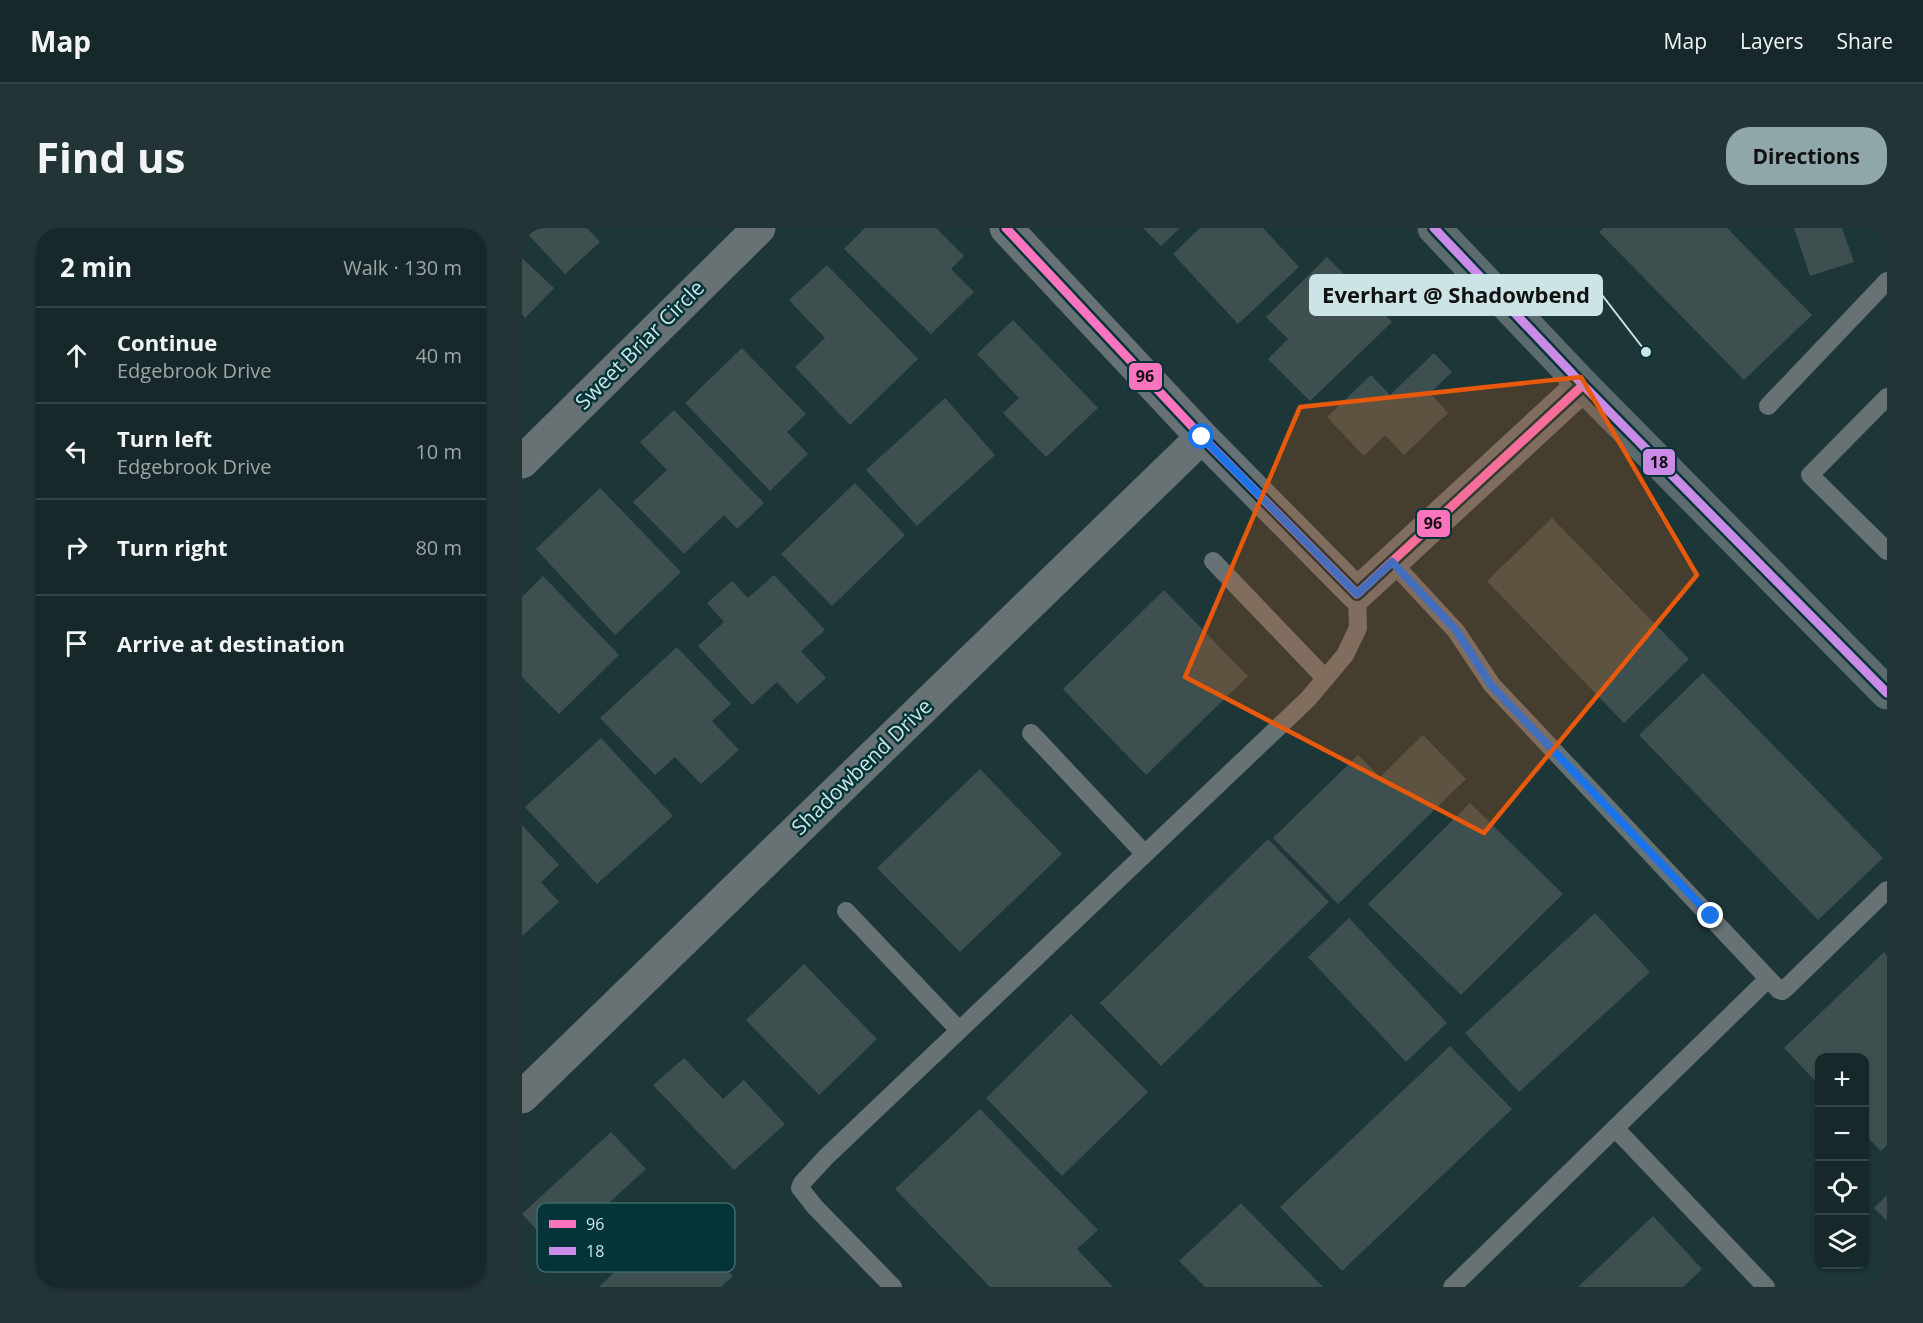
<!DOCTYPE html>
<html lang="en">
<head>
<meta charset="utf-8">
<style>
  body { margin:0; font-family:"Open Sans",sans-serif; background:#233436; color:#f1f3f6 }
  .controls { position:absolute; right:18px; bottom:18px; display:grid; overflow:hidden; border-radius:12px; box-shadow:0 2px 4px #0004 }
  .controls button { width:54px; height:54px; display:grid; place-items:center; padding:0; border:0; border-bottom:2px solid #354447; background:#16282a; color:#f1f3f6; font:30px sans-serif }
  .stop { position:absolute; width:18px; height:18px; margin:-14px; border:4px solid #1a73e8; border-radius:50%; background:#fff }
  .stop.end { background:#1a73e8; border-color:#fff; box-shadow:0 2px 6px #0008 }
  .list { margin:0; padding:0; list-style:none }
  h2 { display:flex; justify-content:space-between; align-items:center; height:78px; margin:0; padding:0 24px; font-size:26px }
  h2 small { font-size:20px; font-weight:400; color:#9ea6a8 }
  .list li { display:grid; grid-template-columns:39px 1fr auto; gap:18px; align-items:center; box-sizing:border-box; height:96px; padding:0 24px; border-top:2px solid #354447 }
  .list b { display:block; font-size:22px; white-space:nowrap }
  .list p { margin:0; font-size:20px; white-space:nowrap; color:#9ea6a8 }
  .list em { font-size:20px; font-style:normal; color:#9ea6a8 }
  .icon { flex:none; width:33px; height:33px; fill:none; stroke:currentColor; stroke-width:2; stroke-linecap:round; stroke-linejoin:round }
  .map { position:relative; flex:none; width:1365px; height:1059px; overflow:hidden; border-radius:24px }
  header { display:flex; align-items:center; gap:36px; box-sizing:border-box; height:84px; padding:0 30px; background:#16282a; border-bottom:2px solid #354447 }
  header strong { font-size:28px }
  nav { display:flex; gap:33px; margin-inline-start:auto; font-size:21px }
  .intro { display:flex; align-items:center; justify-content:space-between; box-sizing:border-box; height:144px; padding:0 36px }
  h1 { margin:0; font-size:42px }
  .button { padding:15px 27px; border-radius:24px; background:#8fa7a9; color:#111; font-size:21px; font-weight:700 }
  main { display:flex; gap:36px; padding:0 36px }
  aside { flex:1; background:#16282a; border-radius:24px; box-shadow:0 2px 4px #0004 }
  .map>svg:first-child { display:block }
  .building { fill:#3d504f }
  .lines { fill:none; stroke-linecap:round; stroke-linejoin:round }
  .lane { stroke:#687274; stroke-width:18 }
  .street { stroke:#687274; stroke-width:33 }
  .secondary { stroke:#5c6b6e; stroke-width:33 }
  .bus-1-casing { stroke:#043438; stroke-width:14 }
  .bus-2-casing { stroke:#043438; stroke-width:14 }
  .bus-1 { stroke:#fc73be; stroke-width:9 }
  .bus-2 { stroke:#ca8be6; stroke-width:9 }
  .route { stroke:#1a73e8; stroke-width:8 }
  .marked { fill:#e8590c; fill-opacity:0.2; stroke:#e8590c; stroke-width:4.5; stroke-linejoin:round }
  .labels { text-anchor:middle; stroke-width:5; stroke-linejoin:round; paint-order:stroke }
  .street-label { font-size:21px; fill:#cde4e6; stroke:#043438 }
  .key { fill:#043438; stroke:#40696c; stroke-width:1.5 }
  .key-label { font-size:16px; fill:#cde4e6 }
  .leader { fill:none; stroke:#cde4e6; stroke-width:2 }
  .callout-dot { fill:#cde4e6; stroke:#043438; stroke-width:2 }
  .callout { fill:#cde4e6; stroke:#cde4e6; stroke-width:2 }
  .callout-label { font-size:22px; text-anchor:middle; font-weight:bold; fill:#111 }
  .line-badge { stroke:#043438; stroke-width:2 }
  .pale-badge-label { font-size:16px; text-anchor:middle; font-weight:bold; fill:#111 }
</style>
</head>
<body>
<header>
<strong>Map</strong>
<nav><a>Map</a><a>Layers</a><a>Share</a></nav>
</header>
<div class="intro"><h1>Find us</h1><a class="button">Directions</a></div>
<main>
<aside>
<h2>2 min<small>Walk · 130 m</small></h2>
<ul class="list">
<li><svg class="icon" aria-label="ahead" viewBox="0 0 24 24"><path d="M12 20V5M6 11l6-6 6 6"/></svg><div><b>Continue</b><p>Edgebrook Drive</p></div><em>40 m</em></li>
<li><svg class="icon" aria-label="left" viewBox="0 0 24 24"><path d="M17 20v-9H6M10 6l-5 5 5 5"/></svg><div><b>Turn left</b><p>Edgebrook Drive</p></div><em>10 m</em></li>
<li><svg class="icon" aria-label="right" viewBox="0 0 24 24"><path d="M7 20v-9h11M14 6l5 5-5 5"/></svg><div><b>Turn right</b></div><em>80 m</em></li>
<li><svg class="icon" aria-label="arrive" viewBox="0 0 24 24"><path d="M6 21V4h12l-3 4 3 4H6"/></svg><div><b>Arrive at destination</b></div></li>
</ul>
</aside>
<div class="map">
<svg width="1365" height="1059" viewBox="0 0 1365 1059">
  <rect width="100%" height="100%" fill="#1d3638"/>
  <!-- building -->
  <g class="building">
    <polygon points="0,0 65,0 78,14 43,46"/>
    <polygon points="343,0 414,0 442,28 429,41 452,64 409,106 322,21"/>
    <polygon points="621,0 658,0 639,18"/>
    <polygon points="678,0 741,0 777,39 716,96 651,26"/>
    <polygon points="1081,0 1205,0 1290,87 1222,152 1077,4"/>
    <polygon points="1272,0 1320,0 1332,34 1288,48"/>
    <polygon points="805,29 870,94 788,173 746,131 766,111 744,89"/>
    <polygon points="0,30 32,60 3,90 0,86"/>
    <polygon points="305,37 396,131 328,197 273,139 303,110 267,72"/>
    <polygon points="491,92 576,180 524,229 481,185 497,170 455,126"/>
    <polygon points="220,120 284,186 265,204 286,226 248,263 163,175"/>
    <polygon points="912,125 930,144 908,165 926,185 882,227 863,207 842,228 805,189 849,147 868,167"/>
    <polygon points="423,170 473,227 395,298 344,242"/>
    <polygon points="152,182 242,275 215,301 202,287 162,326 111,274 145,242 118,214"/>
    <polygon points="333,255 383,307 310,378 259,326"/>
    <polygon points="78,260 159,344 93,407 14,321"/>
    <polygon points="1030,290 1167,431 1102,495 965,353"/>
    <polygon points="252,347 303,402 279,423 304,450 275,476 255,454 230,477 176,418 202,394 185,375 210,353 226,370"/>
    <polygon points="21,348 97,427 37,486 0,449 0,369"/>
    <polygon points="642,362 726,448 624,547 541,461"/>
    <polygon points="155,419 209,476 190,493 217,522 179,556 153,529 133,547 78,490"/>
    <polygon points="1181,445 1361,630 1296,692 1117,507"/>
    <polygon points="901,507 944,551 816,676 751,610 836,527 858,549"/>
    <polygon points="79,510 151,588 75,656 3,579"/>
    <polygon points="458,541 540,626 438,724 355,640"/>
    <polygon points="948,575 1041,666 939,767 846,676"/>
    <polygon points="0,597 37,637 19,654 37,674 0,708"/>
    <polygon points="746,611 807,674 639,838 578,775"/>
    <polygon points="1073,685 1128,744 997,864 943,805"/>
    <polygon points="827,690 925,795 884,834 786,729"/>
    <polygon points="1362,724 1365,728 1365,917 1359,923 1342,906 1342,830 1298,830 1298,858 1262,820"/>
    <polygon points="282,736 355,811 297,867 224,792"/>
    <polygon points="549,786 626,864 540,948 464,870"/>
    <polygon points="928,818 990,881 820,1043 758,979"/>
    <polygon points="162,830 201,871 222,852 263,896 212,942 131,857"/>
    <polygon points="458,881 576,1002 555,1021 591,1059 468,1059 373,961"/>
    <polygon points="89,904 124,941 79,982 96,1000 52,1042 0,986"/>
    <polygon points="1365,967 1365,993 1352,980"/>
    <polygon points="719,975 801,1059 683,1059 657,1033"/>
    <polygon points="152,987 211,1048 199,1059 77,1059"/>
    <polygon points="1131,988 1180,1041 1161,1059 1056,1059"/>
  </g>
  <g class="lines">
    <!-- lane -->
    <g class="lane">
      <polyline points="1365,169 1288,247 1365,323"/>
      <polyline points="1246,178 1365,53"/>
      <polyline points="691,333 803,450"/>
      <polyline points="870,334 934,403 970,457 1257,762 1260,763 1264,760 1365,662"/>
      <polyline points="509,505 623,626"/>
      <polyline points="324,683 437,802"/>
      <polyline points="1093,900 1244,1059"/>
      <polyline points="371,1059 293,979 278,960 280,955 304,929 786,471 823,427 836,400 835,366"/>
      <polyline points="930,1059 1246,751"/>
    </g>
    <!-- street -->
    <g class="street">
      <polyline points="484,0 680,209 835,366 1061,157"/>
      <polyline points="0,234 237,0"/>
      <polyline points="0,869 680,209"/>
    </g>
    <!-- secondary -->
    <polyline class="secondary" points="912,0 1061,157 1365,465"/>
    <defs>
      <polyline id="bus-1" points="484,0 680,209 835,366 1061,157"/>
      <polyline id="bus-2" points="912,0 1061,157 1365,465"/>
    </defs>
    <!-- bus-1 casing -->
    <use href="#bus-1" class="bus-1-casing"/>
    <!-- bus-2 casing -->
    <use href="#bus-2" class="bus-2-casing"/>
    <!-- bus-1 -->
    <use href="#bus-1" class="bus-1"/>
    <!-- bus-2 -->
    <use href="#bus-2" class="bus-2"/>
  </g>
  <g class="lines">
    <!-- route -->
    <polyline class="route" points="680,209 835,366 870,334 934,402 969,457 1189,688"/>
  </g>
  <!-- marked area -->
  <path class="marked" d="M1059,149L1175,347L962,605L663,449L778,179Z"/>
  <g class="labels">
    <!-- street labels -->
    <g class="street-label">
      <text transform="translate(118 117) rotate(-45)" y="7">Sweet Briar Circle</text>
      <text transform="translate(340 539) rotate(-44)" y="7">Shadowbend Drive</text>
    </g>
  </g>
  <!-- legend -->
  <rect x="15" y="975" width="198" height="69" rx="9" class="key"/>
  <rect x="27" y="992" width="27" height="8" fill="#fc73be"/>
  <rect x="27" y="1019" width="27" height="8" fill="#ca8be6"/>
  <g class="key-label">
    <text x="64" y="1002">96</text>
    <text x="64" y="1029">18</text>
  </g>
  <!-- callouts -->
  <path class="leader" d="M1124 124L1080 67"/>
  <circle class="callout-dot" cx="1124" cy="124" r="6"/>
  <rect class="callout" x="788" y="47" width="292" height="40" rx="6"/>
  <g class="callout-label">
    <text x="934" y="75">Everhart @ Shadowbend</text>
  </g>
  <g class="line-badge">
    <rect x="606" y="134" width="35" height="29" rx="6" fill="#fc73be"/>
    <rect x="1120" y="220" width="34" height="28" rx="6" fill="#ca8be6"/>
    <rect x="894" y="281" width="35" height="29" rx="6" fill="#fc73be"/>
  </g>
  <g class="pale-badge-label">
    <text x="623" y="154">96</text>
    <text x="1137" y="240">18</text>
    <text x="911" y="301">96</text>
  </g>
</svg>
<div class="controls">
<button>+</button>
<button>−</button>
<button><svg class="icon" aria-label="locate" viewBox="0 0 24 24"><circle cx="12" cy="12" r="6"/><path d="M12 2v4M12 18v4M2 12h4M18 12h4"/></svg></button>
<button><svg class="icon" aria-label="layers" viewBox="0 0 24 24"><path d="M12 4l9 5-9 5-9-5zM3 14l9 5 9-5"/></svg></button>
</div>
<div class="stop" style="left:680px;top:209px"></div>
<div class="stop end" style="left:1189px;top:688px"></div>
</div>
</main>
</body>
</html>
